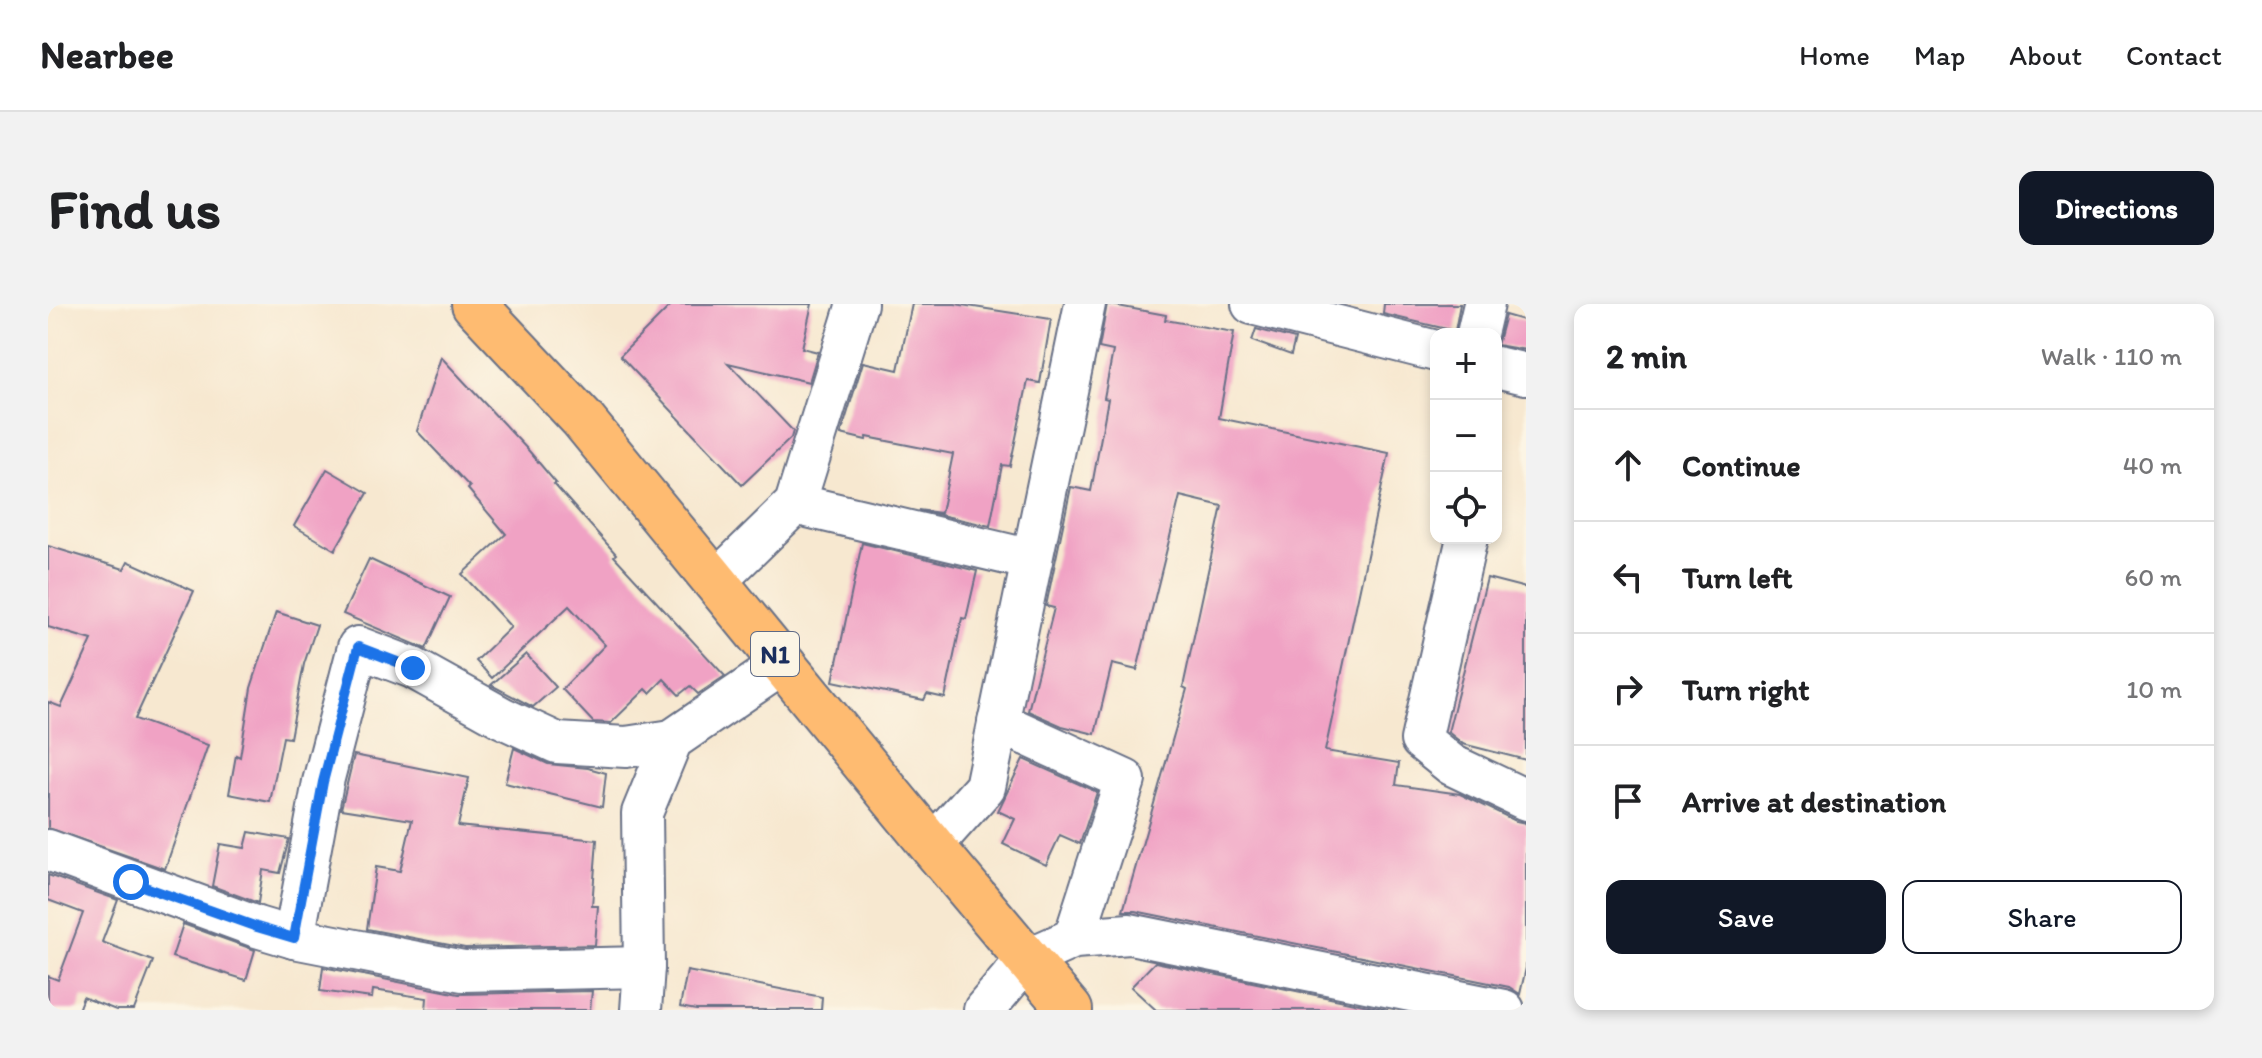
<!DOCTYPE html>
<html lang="en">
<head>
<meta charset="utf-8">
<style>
  body { margin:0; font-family:Itim,sans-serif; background:#f2f2f2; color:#202124 }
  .controls { position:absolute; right:24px; top:24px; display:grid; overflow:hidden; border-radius:16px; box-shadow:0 4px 12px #0003 }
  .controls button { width:72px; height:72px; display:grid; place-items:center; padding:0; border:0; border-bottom:2px solid #e0e0e0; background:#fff; color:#202124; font:40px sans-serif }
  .stop { position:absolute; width:24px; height:24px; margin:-18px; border:6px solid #1a73e8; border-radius:50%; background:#fff }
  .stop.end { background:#1a73e8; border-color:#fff; box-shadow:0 2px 8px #0008 }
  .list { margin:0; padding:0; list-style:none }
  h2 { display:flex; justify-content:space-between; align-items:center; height:104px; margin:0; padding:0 32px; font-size:34px }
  h2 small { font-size:26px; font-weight:400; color:#757577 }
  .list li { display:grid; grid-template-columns:52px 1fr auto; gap:24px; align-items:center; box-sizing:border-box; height:112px; padding:0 32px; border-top:2px solid #e0e0e0 }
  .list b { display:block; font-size:30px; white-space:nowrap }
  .list em { font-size:26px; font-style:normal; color:#757577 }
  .actions { display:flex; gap:16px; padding:24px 32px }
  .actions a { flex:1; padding:18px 0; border:2px solid #111827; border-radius:16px; text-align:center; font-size:28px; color:#111827 }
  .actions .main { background:#111827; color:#fff }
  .icon { flex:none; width:44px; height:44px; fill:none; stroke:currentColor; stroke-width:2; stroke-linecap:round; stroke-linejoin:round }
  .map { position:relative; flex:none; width:1478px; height:706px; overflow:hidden; border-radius:16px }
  header { display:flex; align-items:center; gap:48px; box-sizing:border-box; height:112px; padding:0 40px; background:#fff; border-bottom:2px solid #e0e0e0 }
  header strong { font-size:38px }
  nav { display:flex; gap:44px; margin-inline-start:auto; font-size:28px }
  .intro { display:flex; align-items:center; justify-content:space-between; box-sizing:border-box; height:192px; padding:0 48px }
  h1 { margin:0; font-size:56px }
  .button { padding:20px 36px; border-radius:16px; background:#111827; color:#fff; font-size:28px; font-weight:700 }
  main { display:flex; gap:48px; padding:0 48px }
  aside { flex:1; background:#fff; border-radius:16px; box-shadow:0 4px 12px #0003 }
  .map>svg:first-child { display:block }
  .building { fill:#f0a2c4 }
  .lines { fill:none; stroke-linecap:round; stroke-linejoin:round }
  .minor-casing { stroke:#687086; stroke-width:44 }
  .highway-casing { stroke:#687086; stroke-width:48 }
  .minor { stroke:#fff; stroke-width:40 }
  .highway { stroke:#febb71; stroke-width:44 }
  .route { stroke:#1a73e8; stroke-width:10 }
  .labels { text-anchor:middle; stroke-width:6; stroke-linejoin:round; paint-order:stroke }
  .shield { fill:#fcf5e5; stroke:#5e6a86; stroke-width:2 }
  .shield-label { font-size:26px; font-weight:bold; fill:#1b2f5e }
</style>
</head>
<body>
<header>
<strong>Nearbee</strong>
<nav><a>Home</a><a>Map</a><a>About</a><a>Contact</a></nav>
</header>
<div class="intro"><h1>Find us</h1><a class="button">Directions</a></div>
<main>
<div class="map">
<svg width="1478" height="706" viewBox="0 0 1478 706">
  <rect width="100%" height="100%" fill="#fcf5e5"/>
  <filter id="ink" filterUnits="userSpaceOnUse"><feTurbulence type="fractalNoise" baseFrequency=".0125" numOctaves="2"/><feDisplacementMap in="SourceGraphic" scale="16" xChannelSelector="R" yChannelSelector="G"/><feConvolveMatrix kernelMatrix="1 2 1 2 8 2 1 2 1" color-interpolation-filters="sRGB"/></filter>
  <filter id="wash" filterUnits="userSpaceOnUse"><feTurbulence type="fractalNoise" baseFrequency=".006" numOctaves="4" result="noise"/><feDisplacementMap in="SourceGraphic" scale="32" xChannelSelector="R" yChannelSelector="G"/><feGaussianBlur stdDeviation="1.8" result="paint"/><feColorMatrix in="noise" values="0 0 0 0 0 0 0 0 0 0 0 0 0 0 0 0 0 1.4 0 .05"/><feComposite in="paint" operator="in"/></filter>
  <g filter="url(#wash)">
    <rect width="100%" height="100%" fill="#f7e8d0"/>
    <g id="blocks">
      <!-- building -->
      <g class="building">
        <polygon points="624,0 764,0 754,44 770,48 761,78 680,59 745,127 743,134 694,181 572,52"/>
        <polygon points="864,0 907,0 1003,15 992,79 980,77 962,162 954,161 942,222 870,206 893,209 905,150 819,133 818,136 793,130 815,58 850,66"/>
        <polygon points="1059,0 1118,11 1117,16 1186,28 1171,114 1341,149 1277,447 1351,459 1348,481 1412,490 1468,517 1478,519 1478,664 1472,690 1461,683 1087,607 1075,607 1139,385 1135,383 1174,202 1132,192 1089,366 1064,360 1047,430 1014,422 980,407 1006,304 998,302 1023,183 1043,187 1060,95 1056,94 1065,47 1051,44"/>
        <polygon points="1336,0 1412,0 1407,27 1335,10"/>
        <polygon points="1457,11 1478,17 1478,46 1449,41"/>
        <polygon points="1208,25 1247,35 1243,51 1204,37"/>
        <polygon points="393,53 481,147 508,179 506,180 568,250 566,252 677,372 650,390 642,382 631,391 616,375 602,389 598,385 563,419 545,418 514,385 557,341 521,302 444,374 428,357 463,323 414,270 458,230 420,185 422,183 369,127"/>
        <polygon points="279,165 320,189 287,246 246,222"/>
        <polygon points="814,239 929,267 918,315 914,314 897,394 879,390 876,396 785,377"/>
        <polygon points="0,242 76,265 80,257 146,287 87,415 160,441 117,565 0,524 0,398 13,403 44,336 0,323"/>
        <polygon points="321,255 402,293 378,345 295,310"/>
        <polygon points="1439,274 1478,284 1478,456 1415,440 1400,428"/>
        <polygon points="228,308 269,321 256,360 242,434 235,433 222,498 181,490 188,451 192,453 203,384"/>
        <polygon points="478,350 508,383 485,403 443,381"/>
        <polygon points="466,444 500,460 540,464 558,469 554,503 457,479"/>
        <polygon points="306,451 421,474 410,522 549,536 544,602 550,602 547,641 417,644 319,625 328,563 352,567 364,516 293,505"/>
        <polygon points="975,455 1049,488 1032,540 1012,531 998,561 955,540 967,515 950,507"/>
        <polygon points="201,528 241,535 232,569 215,566 210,599 164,582 172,540 197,544"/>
        <polygon points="0,571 70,596 54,638 105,657 86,706 68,706 35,693 30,706 0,706 0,672 10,676 35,609 0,596"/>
        <polygon points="135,620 207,646 198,676 124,653"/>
        <polygon points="1107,658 1340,706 1108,706 1083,683"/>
        <polygon points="275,663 411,690 544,687 542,706 378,706 379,694 325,686 324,694 272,687"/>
        <polygon points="639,667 774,693 773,706 648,706 632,703"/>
      </g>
    </g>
  </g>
  <g filter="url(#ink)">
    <use href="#blocks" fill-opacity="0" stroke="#687086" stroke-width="2"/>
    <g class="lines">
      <defs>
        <g id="minor">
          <polyline points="1204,0 1388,47"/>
          <polyline points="1429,30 1436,0"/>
          <polyline points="1448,63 1478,70"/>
          <polyline points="747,200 984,256"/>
          <polyline points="1419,234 1373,436 1404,461 1478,496"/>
          <polyline points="667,278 747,200 809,0"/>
          <polyline points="950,418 1077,476 1026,634"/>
          <polyline points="884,542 937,483 1037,0"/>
          <polyline points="0,546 209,623 246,634 415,667 596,663"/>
          <polyline points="246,634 275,478 310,343 365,364 455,414 509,439 578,443 624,436"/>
          <polyline points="593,706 596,663 594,509 624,436 735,360"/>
          <polyline points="936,706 979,655 1026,634 1082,630 1456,706"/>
        </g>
        <polyline id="highway" points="426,0 534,115 884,542 1022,706"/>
      </defs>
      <!-- minor casing -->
      <use href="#minor" class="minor-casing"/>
      <!-- highway casing -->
      <use href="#highway" class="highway-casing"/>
      <!-- minor -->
      <use href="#minor" class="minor"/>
      <!-- highway -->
      <use href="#highway" class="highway"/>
    </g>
  </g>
  <g class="lines" filter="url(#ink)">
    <!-- route -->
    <polyline class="route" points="83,578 209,623 246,634 275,478 310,343 365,364"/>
  </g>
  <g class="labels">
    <!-- shield labels -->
    <rect class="shield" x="703" y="328" width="48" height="44" rx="6"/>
    <g class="shield-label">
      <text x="727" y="359">N1</text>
    </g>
  </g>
</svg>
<div class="controls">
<button>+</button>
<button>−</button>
<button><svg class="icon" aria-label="locate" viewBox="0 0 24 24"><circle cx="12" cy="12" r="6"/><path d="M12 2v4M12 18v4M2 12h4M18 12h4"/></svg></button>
</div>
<div class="stop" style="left:83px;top:578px"></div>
<div class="stop end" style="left:365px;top:364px"></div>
</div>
<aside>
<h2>2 min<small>Walk · 110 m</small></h2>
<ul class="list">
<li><svg class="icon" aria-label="ahead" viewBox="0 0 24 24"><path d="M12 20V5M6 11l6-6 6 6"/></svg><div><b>Continue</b></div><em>40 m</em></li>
<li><svg class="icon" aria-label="left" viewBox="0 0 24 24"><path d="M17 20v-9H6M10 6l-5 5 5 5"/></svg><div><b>Turn left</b></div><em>60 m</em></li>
<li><svg class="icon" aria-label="right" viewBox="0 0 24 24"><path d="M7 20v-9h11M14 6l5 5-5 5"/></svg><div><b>Turn right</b></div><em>10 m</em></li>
<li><svg class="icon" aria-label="arrive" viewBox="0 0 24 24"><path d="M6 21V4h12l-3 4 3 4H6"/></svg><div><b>Arrive at destination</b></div></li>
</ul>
<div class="actions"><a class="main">Save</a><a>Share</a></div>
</aside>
</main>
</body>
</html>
